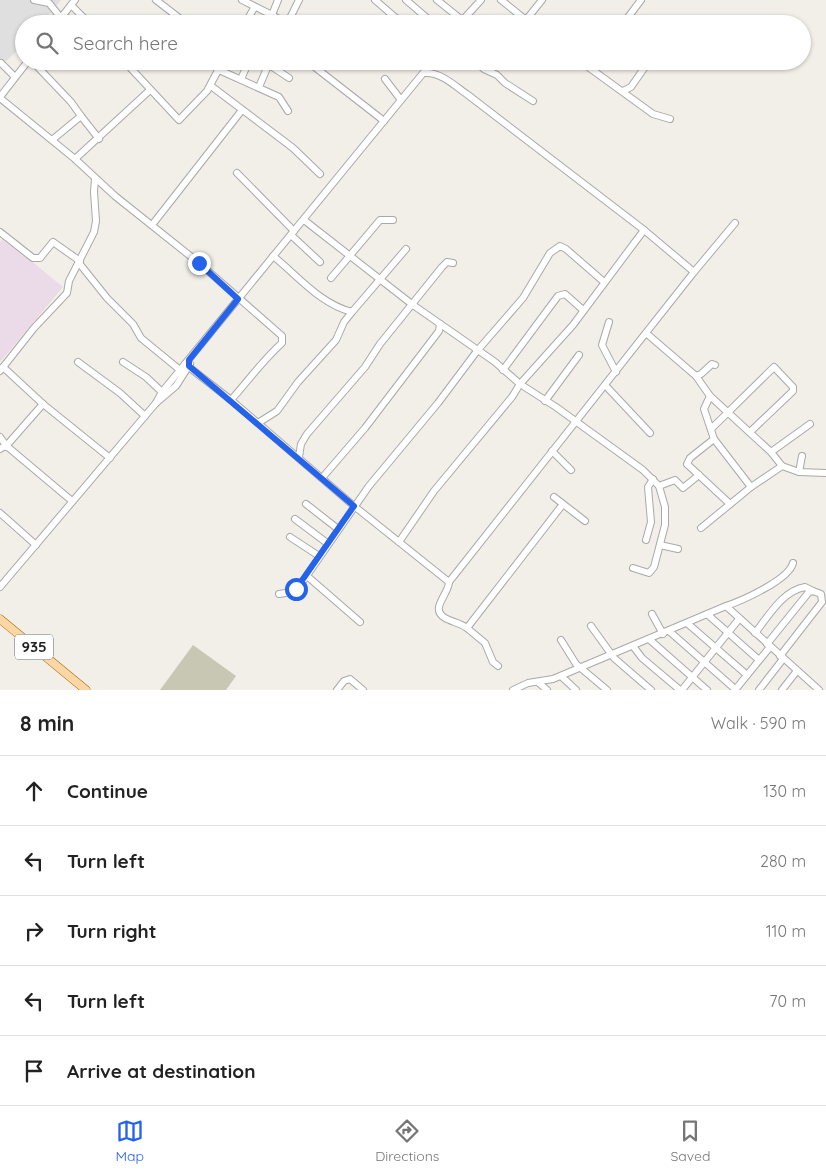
<!DOCTYPE html>
<html lang="en">
<head>
<meta charset="utf-8">
<style>
  body { margin:0; font-family:Quicksand,sans-serif; background:#f6f6f6; color:#222 }
  .stop { position:absolute; width:15px; height:15px; margin:-11px; border:4px solid #2563eb; border-radius:50%; background:#fff }
  .stop.end { background:#2563eb; border-color:#fff; box-shadow:0 1px 5px #0008 }
  .list { margin:0; padding:0; list-style:none }
  h2 { display:flex; justify-content:space-between; align-items:center; height:65px; margin:0; padding:0 20px; font-size:21px }
  h2 small { font-size:16px; font-weight:400; color:#767676 }
  .list li { display:grid; grid-template-columns:32px 1fr auto; gap:15px; align-items:center; box-sizing:border-box; height:70px; padding:0 20px; border-top:1px solid #e0e0e0 }
  .list b { display:block; font-size:19px; white-space:nowrap }
  .list em { font-size:16px; font-style:normal; color:#767676 }
  .icon { flex:none; width:28px; height:28px; fill:none; stroke:currentColor; stroke-width:2; stroke-linecap:round; stroke-linejoin:round }
  .map { position:relative; flex:none; width:826px; height:690px; overflow:hidden }
  .search { position:absolute; background:#fff; box-shadow:0 1px 4px #0004; left:15px; right:15px; top:15px; height:55px; display:flex; align-items:center; gap:12px; box-sizing:border-box; padding:0 18px; border-radius:28px; color:#767676; font-size:19px }
  .sheet { height:415px; background:#fff }
  nav { display:flex; justify-content:space-around; align-items:center; box-sizing:border-box; height:70px; border-top:1px solid #e0e0e0; background:#fff; font-size:14px; color:#767676 }
  nav a { display:grid; justify-items:center; gap:2px }
  nav .on { color:#2563eb }
  .map>svg:first-child { display:block }
  .residential { fill:#e0dfdf }
  .industrial { fill:#ebdbe8 }
  .construction { fill:#c7c7b4 }
  .lines { fill:none; stroke-linecap:round; stroke-linejoin:round }
  .minor-casing { stroke:#a9a9a9; stroke-width:8 }
  .major-casing { stroke:#a06b00; stroke-width:9 }
  .minor { stroke:#fff; stroke-width:6 }
  .major { stroke:#fcd6a4; stroke-width:8 }
  .route { stroke:#2563eb; stroke-width:6 }
  .labels { text-anchor:middle; stroke-width:4.5; stroke-linejoin:round; paint-order:stroke }
  .shield { fill:#fff; stroke:#646464; stroke-width:1 }
  .shield-label { font-size:15px; font-weight:bold; fill:#222 }
</style>
</head>
<body>
<div class="map">
<svg width="826" height="690" viewBox="0 0 826 690">
  <rect width="100%" height="100%" fill="#f2efe9"/>
  <!-- residential -->
  <polygon class="residential" points="0,0 61,0 41,24 24,24 24,44 0,67"/>
  <!-- industrial -->
  <polygon class="industrial" points="3,238 63,287 0,362 0,242"/>
  <!-- construction -->
  <polygon class="construction" points="193,645 236,676 226,690 160,690"/>
  <g class="lines">
    <defs>
      <g id="minor">
        <polyline points="34,0 49,3 61,18"/>
        <polyline points="156,0 187,24"/>
        <polyline points="242,0 272,15 269,24"/>
        <polyline points="278,0 272,15 287,24"/>
        <polyline points="375,0 403,24"/>
        <polyline points="406,0 434,24"/>
        <polyline points="437,0 462,20"/>
        <polyline points="501,0 531,24"/>
        <polyline points="71,5 90,24"/>
        <polyline points="526,20 542,0"/>
        <polyline points="56,24 75,0"/>
        <polyline points="245,24 254,8"/>
        <polyline points="287,24 299,0"/>
        <polyline points="459,24 481,0"/>
        <polyline points="623,24 641,0"/>
        <polyline points="682,24 685,21"/>
        <polyline points="32,61 71,102 81,116"/>
        <polyline points="124,61 179,120 207,91 223,61"/>
        <polyline points="307,61 384,121"/>
        <polyline points="474,61 484,69 497,75 505,83 533,101"/>
        <polyline points="580,61 653,114 670,119"/>
        <polyline points="1,63 15,77"/>
        <polyline points="268,64 289,78"/>
        <polyline points="219,70 279,97 288,111"/>
        <path d="M425,73C441,72 455,86 468,95L644,230L694,272L735,223"/>
        <polyline points="241,79 249,61"/>
        <polyline points="385,79 401,100"/>
        <polyline points="211,86 293,148 320,174"/>
        <polyline points="259,87 270,61"/>
        <polyline points="623,91 631,87 649,61"/>
        <polyline points="0,97 28,61"/>
        <path d="M0,98L75,159L115,196L199,263L282,336V343C263,360 248,381 231,400"/>
        <polyline points="52,140 81,116 99,139"/>
        <polyline points="75,159 150,90"/>
        <polyline points="237,173 294,231"/>
        <polyline points="304,220 413,305 495,362 520,384 556,407 643,470 659,486 665,507 665,525 654,567 649,573 633,568"/>
        <polyline points="152,225 242,110"/>
        <polyline points="0,232 33,258 40,258 53,242 80,261"/>
        <polyline points="291,235 320,262"/>
        <path d="M273,256C298,276 320,304 352,312L406,249"/>
        <polyline points="79,263 107,298 133,324 141,338 180,370"/>
        <polyline points="331,278 380,220 393,220"/>
        <polyline points="609,322 602,345 616,372"/>
        <polyline points="646,333 696,376 710,396 704,409 714,439 751,487 782,466"/>
        <polyline points="78,362 120,393 145,416"/>
        <polyline points="123,362 146,377 162,392"/>
        <polyline points="185,364 231,400 354,506 449,582 694,272"/>
        <polyline points="3,367 43,404 110,458"/>
        <polyline points="503,370 558,296 565,294 583,310"/>
        <polyline points="0,371 34,328 67,293 69,281 94,232 96,221 94,192 95,179"/>
        <polyline points="696,376 701,374 712,364 715,365"/>
        <polyline points="605,385 650,433"/>
        <polyline points="710,396 771,452 782,466 799,472 826,473"/>
        <polyline points="545,401 579,355"/>
        <polyline points="156,403 162,392 433,61"/>
        <polyline points="258,423 277,411 298,382 336,340 344,322 352,312"/>
        <polyline points="711,429 774,367 793,387 793,391 750,432"/>
        <polyline points="0,437 7,447"/>
        <polyline points="714,439 690,458 687,464 730,504"/>
        <polyline points="7,445 43,404"/>
        <polyline points="0,449 5,446 9,448 72,501"/>
        <polyline points="552,451 571,470"/>
        <polyline points="771,452 810,424"/>
        <polyline points="299,457 301,444 307,434 365,367 380,344 442,267 447,262 453,263"/>
        <polyline points="799,472 802,456"/>
        <polyline points="322,478 365,428 439,331 440,324"/>
        <polyline points="659,486 675,480 683,488 699,475"/>
        <polyline points="554,497 585,521"/>
        <polyline points="306,504 338,529"/>
        <polyline points="0,513 36,545"/>
        <polyline points="295,519 327,543"/>
        <polyline points="701,528 751,487"/>
        <polyline points="290,537 319,556"/>
        <polyline points="646,540 651,522 648,487 653,479"/>
        <polyline points="399,542 434,491 512,397 520,384 573,325 644,230"/>
        <polyline points="660,545 678,549"/>
        <polyline points="307,576 360,622"/>
        <path d="M449,582C449,594 429,609 445,618C452,622 460,623 467,628L563,504"/>
        <polyline points="0,587 156,403 176,386 190,364"/>
        <polyline points="279,594 292,592 301,584 369,486 438,403 477,351 523,298 550,253 560,246 566,249 604,282"/>
        <path d="M726,606C741,601 789,580 793,563"/>
        <polyline points="652,614 663,634"/>
        <polyline points="707,614 759,660"/>
        <polyline points="687,623 747,675"/>
        <polyline points="591,626 614,658 651,690"/>
        <polyline points="467,628 485,643 493,662 498,666"/>
        <polyline points="669,631 735,689"/>
        <path d="M755,633C768,617 782,591 805,587L813,591"/>
        <polyline points="561,640 576,664 607,690"/>
        <polyline points="650,640 707,690"/>
        <polyline points="767,644 809,592 813,591 821,594 822,602 780,656"/>
        <polyline points="633,646 642,658 680,690"/>
        <polyline points="561,676 576,690"/>
        <polyline points="539,683 547,690"/>
        <polyline points="337,690 344,681 350,679 363,690"/>
        <polyline points="513,690 528,683 553,679 726,606 819,690"/>
        <polyline points="682,690 739,619"/>
        <polyline points="735,690 770,647"/>
        <polyline points="759,690 783,659"/>
        <polyline points="782,690 796,672"/>
      </g>
      <polyline id="major" points="0,619 86,690"/>
    </defs>
    <!-- minor casing -->
    <use href="#minor" class="minor-casing"/>
    <!-- major casing -->
    <use href="#major" class="major-casing"/>
    <!-- minor -->
    <use href="#minor" class="minor"/>
    <!-- major -->
    <use href="#major" class="major"/>
  </g>
  <g class="lines">
    <!-- route -->
    <polyline class="route" points="199,263 238,299 189,360 189,366 354,506 296,589"/>
  </g>
  <g class="labels">
    <!-- shield labels -->
    <rect class="shield" x="15" y="634.5" width="38" height="25" rx="4"/>
    <g class="shield-label">
      <text x="34" y="652">935</text>
    </g>
  </g>
</svg>
<div class="stop" style="left:296px;top:589px"></div>
<div class="stop end" style="left:199px;top:263px"></div>
<div class="search"><svg class="icon" aria-label="search" viewBox="0 0 24 24"><circle cx="10" cy="10" r="6"/><path d="M15 15l6 6"/></svg>Search here</div>
</div>
<section class="sheet">
<h2>8 min<small>Walk · 590 m</small></h2>
<ul class="list">
<li><svg class="icon" aria-label="ahead" viewBox="0 0 24 24"><path d="M12 20V5M6 11l6-6 6 6"/></svg><div><b>Continue</b></div><em>130 m</em></li>
<li><svg class="icon" aria-label="left" viewBox="0 0 24 24"><path d="M17 20v-9H6M10 6l-5 5 5 5"/></svg><div><b>Turn left</b></div><em>280 m</em></li>
<li><svg class="icon" aria-label="right" viewBox="0 0 24 24"><path d="M7 20v-9h11M14 6l5 5-5 5"/></svg><div><b>Turn right</b></div><em>110 m</em></li>
<li><svg class="icon" aria-label="left" viewBox="0 0 24 24"><path d="M17 20v-9H6M10 6l-5 5 5 5"/></svg><div><b>Turn left</b></div><em>70 m</em></li>
<li><svg class="icon" aria-label="arrive" viewBox="0 0 24 24"><path d="M6 21V4h12l-3 4 3 4H6"/></svg><div><b>Arrive at destination</b></div></li>
</ul>
</section>
<nav>
<a class="on"><svg class="icon" aria-label="map" viewBox="0 0 24 24"><path d="M3 6l6-2 6 2 6-2v14l-6 2-6-2-6 2zM9 4v14M15 6v14"/></svg>Map</a>
<a><svg class="icon" aria-label="directions" viewBox="0 0 24 24"><path d="M12 3l9 9-9 9-9-9zM9 14v-3h6M13 9l2 2-2 2"/></svg>Directions</a>
<a><svg class="icon" aria-label="saved" viewBox="0 0 24 24"><path d="M7 4h10v16l-5-4-5 4z"/></svg>Saved</a>
</nav>
</body>
</html>
